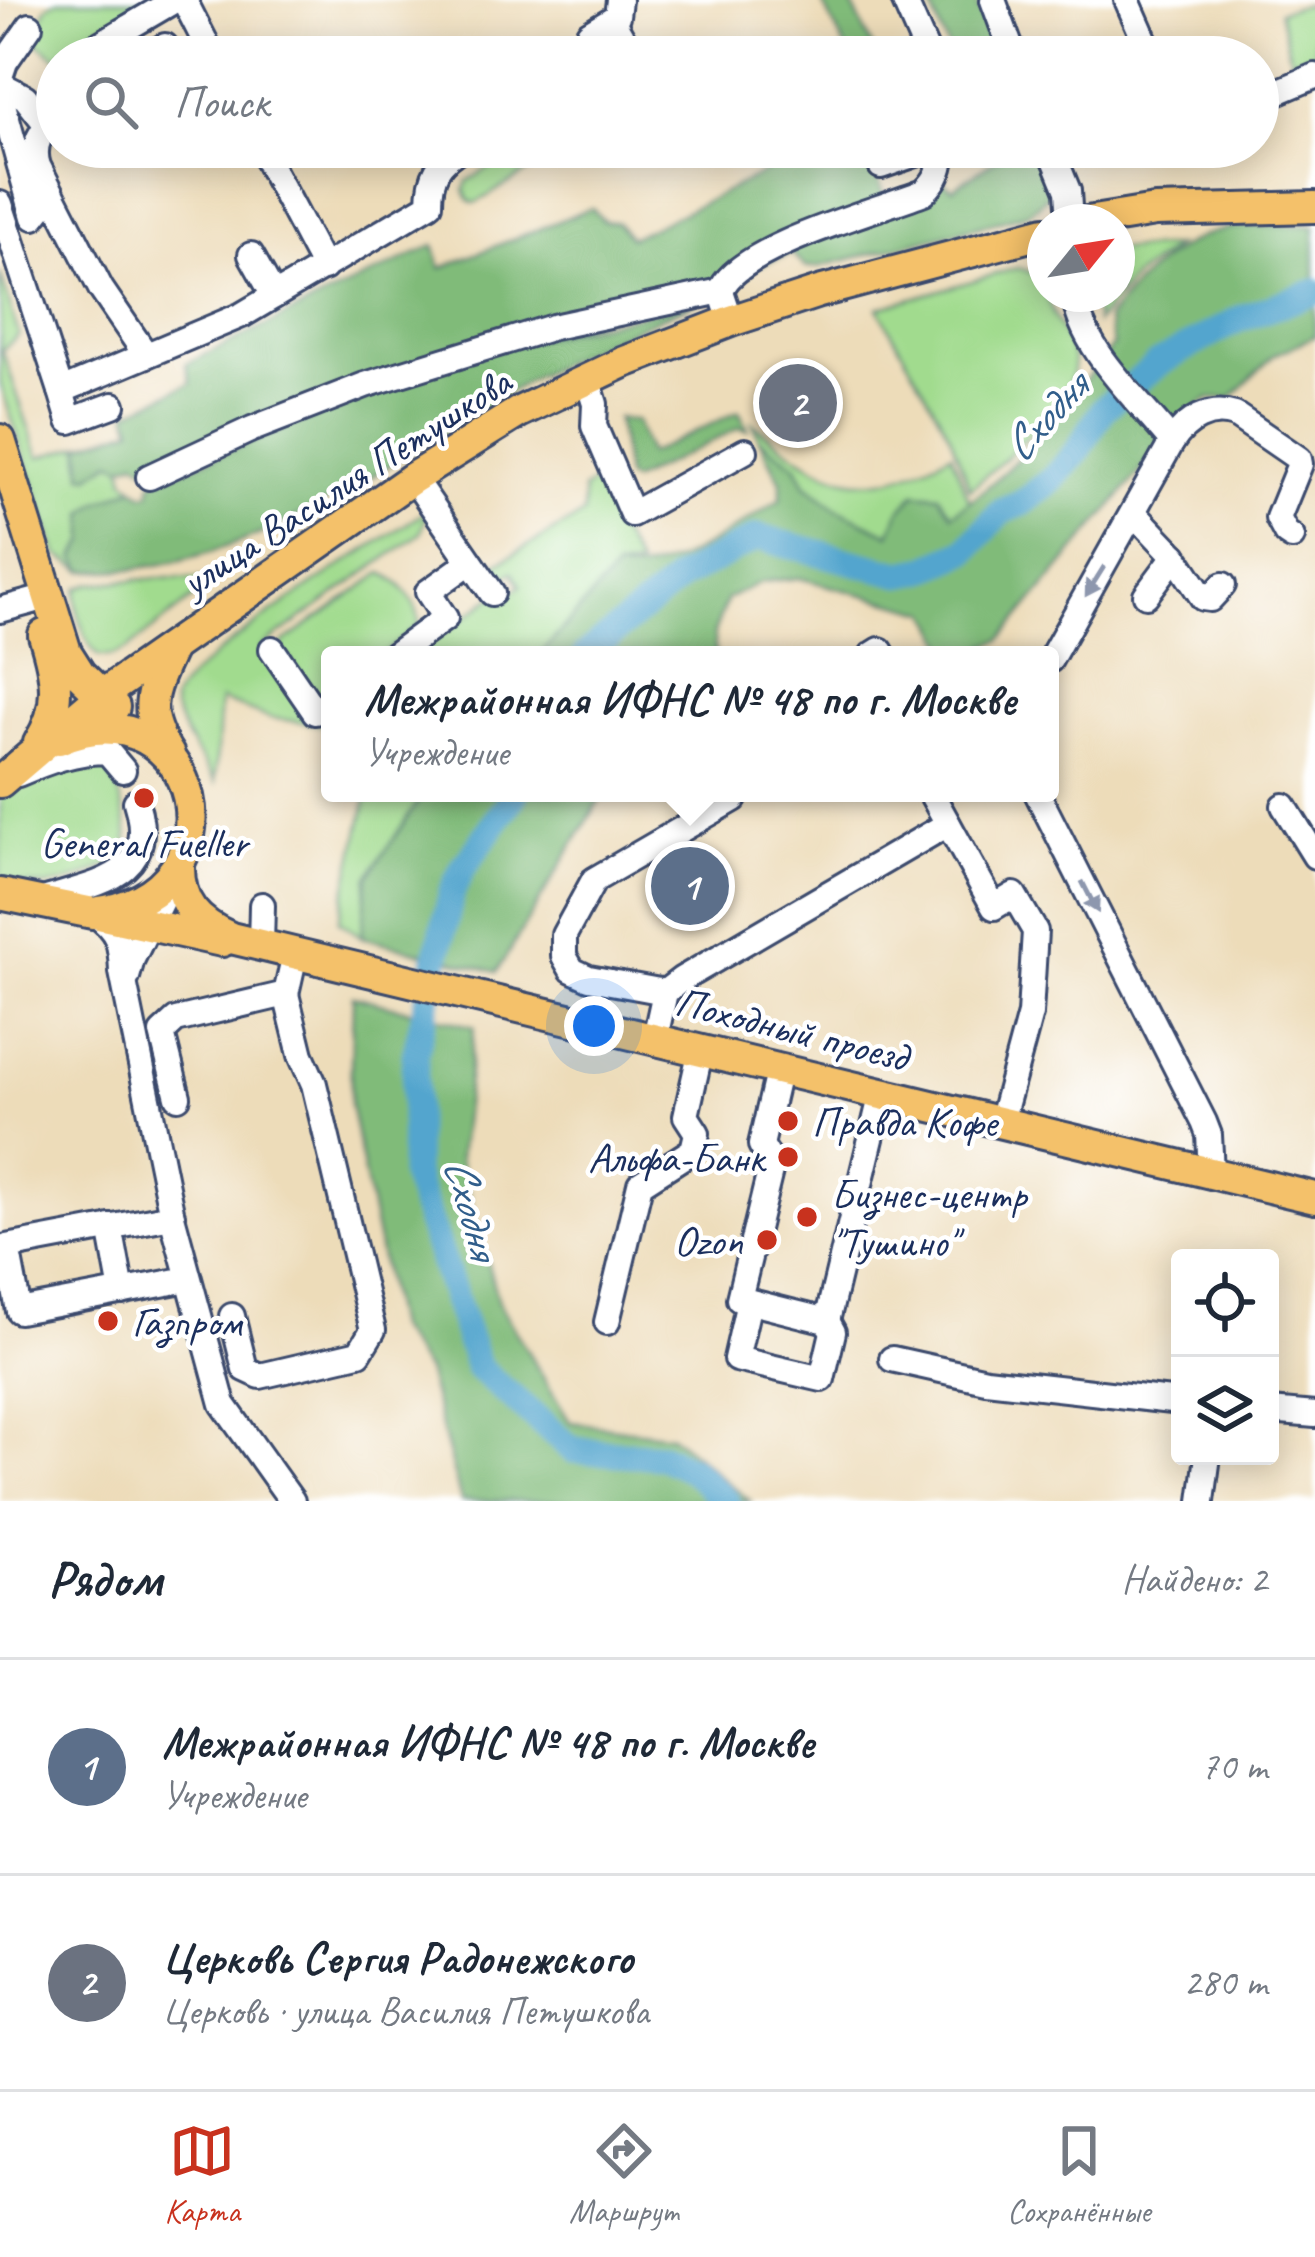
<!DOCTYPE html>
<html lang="ru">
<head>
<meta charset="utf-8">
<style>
  body { margin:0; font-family:Caveat,sans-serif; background:#f2f2f3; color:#1f2937 }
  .controls { position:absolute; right:36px; bottom:36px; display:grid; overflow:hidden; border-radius:12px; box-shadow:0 6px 30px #0003 }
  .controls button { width:108px; height:108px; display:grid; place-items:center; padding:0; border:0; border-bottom:3px solid #e0e1e3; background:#fff; color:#1f2937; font:60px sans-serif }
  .compass { position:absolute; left:1027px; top:204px; width:108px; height:108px; border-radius:50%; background:#fff; box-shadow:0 6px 30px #0003; rotate:60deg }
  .you { position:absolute; left:594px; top:1026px; width:42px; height:42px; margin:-30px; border:9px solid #fff; border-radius:50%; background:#1a73e8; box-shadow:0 0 0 18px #1a73e833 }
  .badge { display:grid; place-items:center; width:78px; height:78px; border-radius:50%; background:#c8321e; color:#fff; font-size:39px; font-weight:700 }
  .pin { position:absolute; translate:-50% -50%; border:6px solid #fff; box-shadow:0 3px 12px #0006 }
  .popup { position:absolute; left:321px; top:646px; width:738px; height:156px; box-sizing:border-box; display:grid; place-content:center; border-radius:12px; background:#fff; filter:drop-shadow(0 3px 9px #0005); font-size:39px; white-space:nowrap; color:#747a83 }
  .popup b { font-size:45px; color:#1f2937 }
  .popup::after { content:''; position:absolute; left:50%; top:100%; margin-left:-24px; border:24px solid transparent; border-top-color:#fff }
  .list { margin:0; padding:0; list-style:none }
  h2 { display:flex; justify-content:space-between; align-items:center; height:156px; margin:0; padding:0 48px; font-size:51px }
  h2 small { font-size:39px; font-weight:400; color:#747a83 }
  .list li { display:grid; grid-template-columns:78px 1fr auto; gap:36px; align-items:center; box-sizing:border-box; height:216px; padding:0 48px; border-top:3px solid #e0e1e3 }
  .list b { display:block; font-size:45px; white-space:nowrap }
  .list p { margin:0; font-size:39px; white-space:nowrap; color:#747a83 }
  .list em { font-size:39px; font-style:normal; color:#747a83 }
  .icon { flex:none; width:66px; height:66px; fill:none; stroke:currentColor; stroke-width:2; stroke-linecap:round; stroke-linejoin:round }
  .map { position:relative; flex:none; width:1315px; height:1501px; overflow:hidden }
  .search { position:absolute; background:#fff; box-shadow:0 6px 30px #0003; left:36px; right:36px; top:36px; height:132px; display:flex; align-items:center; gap:30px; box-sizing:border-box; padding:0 42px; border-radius:66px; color:#747a83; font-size:45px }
  .sheet { height:588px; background:#fff }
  nav { display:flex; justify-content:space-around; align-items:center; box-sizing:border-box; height:168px; border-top:3px solid #e0e1e3; background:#fff; font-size:33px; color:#747a83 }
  nav a { display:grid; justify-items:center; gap:6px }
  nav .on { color:#c8321e }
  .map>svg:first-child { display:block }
  .green { fill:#a1db8e; stroke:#5e8576; stroke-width:3 }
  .forest { fill:#80bb79; stroke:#4e756c; stroke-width:3 }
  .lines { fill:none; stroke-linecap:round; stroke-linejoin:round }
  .river { stroke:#53a5ce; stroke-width:27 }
  .minor-casing { stroke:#3a496c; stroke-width:30 }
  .major-casing { stroke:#3a496c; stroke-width:36 }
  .minor { stroke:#fff; stroke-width:24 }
  .major { stroke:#f4c16b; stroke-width:30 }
  .oneway { fill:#8d97ae }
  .poi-dot { fill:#c8321e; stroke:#fff; stroke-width:4.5 }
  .labels { text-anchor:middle; stroke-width:9; stroke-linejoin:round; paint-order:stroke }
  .street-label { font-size:42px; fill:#1b2f5e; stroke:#fff }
  .poi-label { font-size:42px; fill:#1b2f5e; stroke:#fff; text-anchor:start }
  .water-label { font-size:45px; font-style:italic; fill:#315e8b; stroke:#fff }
</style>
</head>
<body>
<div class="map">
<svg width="1315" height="1501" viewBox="0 0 1315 1501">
  <rect width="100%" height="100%" fill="#fff"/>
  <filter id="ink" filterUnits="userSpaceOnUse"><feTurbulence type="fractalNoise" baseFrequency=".00833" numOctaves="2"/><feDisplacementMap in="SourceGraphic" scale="24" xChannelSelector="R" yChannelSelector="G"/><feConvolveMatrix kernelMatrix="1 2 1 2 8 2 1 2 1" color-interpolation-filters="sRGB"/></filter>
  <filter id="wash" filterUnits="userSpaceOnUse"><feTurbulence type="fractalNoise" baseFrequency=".004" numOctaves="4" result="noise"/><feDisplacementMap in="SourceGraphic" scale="48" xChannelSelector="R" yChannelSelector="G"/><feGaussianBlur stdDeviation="2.7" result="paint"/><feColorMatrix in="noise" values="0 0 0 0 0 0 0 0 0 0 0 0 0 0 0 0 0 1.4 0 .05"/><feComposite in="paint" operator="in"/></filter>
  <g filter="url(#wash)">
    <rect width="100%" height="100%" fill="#eddcb9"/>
    <!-- green -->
    <g class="green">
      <polygon points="58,0 148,0 70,44 57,58 31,38 48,5"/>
      <polygon points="1307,4 1315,27 1315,53 1291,60 1279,11"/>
      <polygon points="523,147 552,147 551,158 486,197 475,203 469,200 465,190 468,181"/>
      <polygon points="1176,246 1135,276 1096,322 1091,294 1117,294 1117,250"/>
      <path d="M1017,268C1042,272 1044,285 1050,306C1056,324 1069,341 1073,358C1082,396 997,466 970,489L950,435L878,308Z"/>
      <path d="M0,273L19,335L2,350L39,457L81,445V464L90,476L112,461L123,466L125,479L135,487C108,498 80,506 86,540L75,557L84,571L57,554L0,384Z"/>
      <path d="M753,423C830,483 861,503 951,453L970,502L951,514L899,512L891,534L835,508L806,484L796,465L759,439Z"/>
      <polygon points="604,459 618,530 638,566 616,569 540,655 412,655 497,594 501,598 521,586 513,572 500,580 491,567 584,514 583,489 595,482 595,467"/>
      <path d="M428,510L421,533L262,647L330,713V726L270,718L220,700L215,782C206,767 171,717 173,702C177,666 388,536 428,510Z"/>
      <path d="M382,573C400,579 420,606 419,625L382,655H330V692L319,696L281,652L283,643Z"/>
      <path d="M159,578L217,579L128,649L112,656H98C85,642 72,607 78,588L88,584Z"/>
      <path d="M101,762C122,784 129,828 128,857C75,880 59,895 0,880V796C28,776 67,764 101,762Z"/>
      <polygon points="368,793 424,793 368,877 362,937 339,921"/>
    </g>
    <!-- forest -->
    <g class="forest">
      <polygon points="821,0 850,0 877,57 850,57"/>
      <polygon points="928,0 976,0 997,57 952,57"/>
      <path d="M805,147H870L886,206L942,181L953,188L1014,147L1039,150C1055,184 1061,189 1027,214L818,267H805L792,253L702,286L144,466L136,461L123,466L112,461L90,476L83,475L81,445L133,428L128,412L191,383L186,364L434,245L441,268L591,208L604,221L617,222L630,238L758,176Z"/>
      <path d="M1284,225L1315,226V336L1274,355L1231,398L1209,399L1189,413L1001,640L963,655H952L929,612L799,578L761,582L727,599L714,633L715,655H540L616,569C669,580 736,526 781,499V482L759,439L796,465L806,485L835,508L890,534L899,512L915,493L939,495L952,514C1018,469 1064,407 1113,345L1107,319C1134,281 1179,238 1227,229C1245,225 1266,226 1284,225Z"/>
      <path d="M700,301C643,325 586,348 533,378C394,458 251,575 84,571L75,557L86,541L85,513L97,503L135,487L143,494L150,493L152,482L467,355Z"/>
      <polygon points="739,411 748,430 739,428 632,481 626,478 617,418 636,421 648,454"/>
      <polygon points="424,793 604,793 497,972 362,937 368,877"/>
      <polygon points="353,996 474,1027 459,1158 498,1302 570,1422 671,1435 750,1501 461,1501 426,1371 395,1328 350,1104"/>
    </g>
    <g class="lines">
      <!-- river -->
      <g class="river">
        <polyline points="586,655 682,577 758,537 901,574 923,570 966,551 1001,512 1022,503 1052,480 1077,452 1104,408 1161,362 1239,319 1315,292"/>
        <polyline points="516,793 463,868 452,891 415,1056 413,1175 478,1368 573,1450 662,1456 692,1470 726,1501"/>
      </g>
    </g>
  </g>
  <g filter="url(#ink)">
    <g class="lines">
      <defs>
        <g id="minor">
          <polyline points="184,0 213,57"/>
          <polyline points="904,0 929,57"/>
          <polyline points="993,0 1014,57"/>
          <polyline points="1127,0 1152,57"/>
          <polyline points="612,20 633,57"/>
          <polyline points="589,33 617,16 619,0"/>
          <polyline points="78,57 175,0"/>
          <polyline points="145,57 165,46 171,57"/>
          <polyline points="0,77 5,62 30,26"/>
          <polyline points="0,84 25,97 47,125"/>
          <polyline points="0,94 34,217 52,194"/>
          <polyline points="1258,100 1315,76"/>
          <path d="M57,115C42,129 31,144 38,166L101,289L146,355"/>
          <polyline points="160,147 162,151"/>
          <polyline points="260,147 324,268"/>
          <polyline points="1050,147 1068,191 1070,222"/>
          <polyline points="881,166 936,147"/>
          <path d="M0,204L61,391L242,315L430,204C430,175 438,162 463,147"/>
          <polyline points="251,255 274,296"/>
          <path d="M721,291C735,248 881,209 924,192C938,179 943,166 942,147"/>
          <polyline points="587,378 595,404 594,426 632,514 745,451"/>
          <polyline points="61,391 70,421 113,405"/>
          <path d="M1172,442C1186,420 1210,407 1235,415L1299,459L1300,464L1278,518L1286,533L1292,537"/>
          <polyline points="149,477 252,429 365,385 553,327 721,291 731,321"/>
          <polyline points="413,478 492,593"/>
          <polyline points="1134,513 1175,556 1203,598 1210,599 1223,585"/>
          <polyline points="1146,595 1175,556"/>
          <polyline points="0,610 33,601"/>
          <polyline points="272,649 315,712 330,701"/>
          <polyline points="394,655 445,618 428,592 470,562"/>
          <polyline points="872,655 880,650 883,655"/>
          <path d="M1050,660L1172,442C1140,402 1077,345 1075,294"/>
          <path d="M18,774C48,761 75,751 107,751L123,770"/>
          <polyline points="931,793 994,907 1014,895 1035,931 1030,1014 1001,1122"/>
          <polyline points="1037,793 1204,1122 1209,1135 1211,1172"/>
          <polyline points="1284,806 1315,856"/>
          <path d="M40,901C95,883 160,878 136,802"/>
          <path d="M95,914C119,932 121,943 122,972L172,1216L223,1404L292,1501"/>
          <polyline points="261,945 262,905"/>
          <polyline points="127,977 132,959 178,867"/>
          <polyline points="665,992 589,978 572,970 564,956 564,935 594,880 734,799 736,793"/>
          <polyline points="655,1038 665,992 682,979 948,824"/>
          <polyline points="779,1068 761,1145 772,1163 739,1299 827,1321 882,1093"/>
          <polyline points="178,1097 162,1033 176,1020 286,994 295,954"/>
          <polyline points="172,1216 7,1247 19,1311 188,1279"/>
          <polyline points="110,1227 122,1292"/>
          <polyline points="749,1302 736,1359 822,1379 833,1332 827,1321"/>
          <polyline points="232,1316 245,1369 260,1376 359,1353 373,1330 314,1084 301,1055 286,994"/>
          <polyline points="607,1322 640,1184 693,1150 697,1133 686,1116 701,1049"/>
          <polyline points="892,1359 986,1380 1180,1402"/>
          <polyline points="1270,1411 1315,1415"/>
          <polyline points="1202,1501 1208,1456"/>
        </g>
        <g id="major">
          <polyline points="1087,222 1155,211 1315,207"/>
          <polyline points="0,440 66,652 80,674 114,707"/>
          <path d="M39,743C62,706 57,676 44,635"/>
          <path d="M169,755C141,711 150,694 170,650"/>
          <polyline points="0,782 102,695 413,478 519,412 622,363 731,321 819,292 1045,232"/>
          <path d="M179,864C178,903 196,923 231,938L1315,1198"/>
          <path d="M0,894L93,913C253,894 198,680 59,739"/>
          <polyline points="99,914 222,941"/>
        </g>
      </defs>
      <!-- minor casing -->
      <use href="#minor" class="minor-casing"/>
      <!-- major casing -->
      <use href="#major" class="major-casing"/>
      <!-- minor -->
      <use href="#minor" class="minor"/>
      <!-- major -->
      <use href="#major" class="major"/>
    </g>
    <!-- one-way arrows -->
    <defs><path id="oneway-solid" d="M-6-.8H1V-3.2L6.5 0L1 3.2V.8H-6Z" transform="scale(3)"/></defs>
    <g class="oneway">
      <use href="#oneway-solid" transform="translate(1095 581) rotate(122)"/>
      <use href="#oneway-solid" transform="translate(1090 897) rotate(63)"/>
    </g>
  </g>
  <!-- markers -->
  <g class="poi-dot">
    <circle cx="144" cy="798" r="12"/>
    <circle cx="788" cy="1121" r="12"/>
    <circle cx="788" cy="1157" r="12"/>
    <circle cx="807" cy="1217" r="12"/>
    <circle cx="767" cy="1240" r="12"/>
    <circle cx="108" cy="1321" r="12"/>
  </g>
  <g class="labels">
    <!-- street labels -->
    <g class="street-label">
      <text transform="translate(345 481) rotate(-33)" y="15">улица Василия Петушкова</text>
      <text transform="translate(792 1028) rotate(14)" y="15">Походный проезд</text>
    </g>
    <!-- poi labels -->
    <g class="poi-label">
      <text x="144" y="857" text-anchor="middle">General Fueller</text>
      <text x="812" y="1136">Правда Кофе</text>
      <text x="764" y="1172" text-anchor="end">Альфа-Банк</text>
      <text x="831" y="1208">Бизнес-центр<tspan x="831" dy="48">"Тушино"</tspan></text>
      <text x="743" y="1255" text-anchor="end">Ozon</text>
      <text x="132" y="1336">Газпром</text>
    </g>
    <!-- water labels -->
    <g class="water-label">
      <text transform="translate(1044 416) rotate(-47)" y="16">Сходня</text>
      <text transform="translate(473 1207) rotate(75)" y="16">Сходня</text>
    </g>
  </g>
</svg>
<div class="controls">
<button><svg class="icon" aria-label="locate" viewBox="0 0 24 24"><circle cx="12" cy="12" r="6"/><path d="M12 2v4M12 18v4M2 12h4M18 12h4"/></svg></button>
<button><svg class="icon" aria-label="layers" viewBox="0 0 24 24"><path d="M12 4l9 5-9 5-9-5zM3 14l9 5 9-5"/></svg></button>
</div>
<svg class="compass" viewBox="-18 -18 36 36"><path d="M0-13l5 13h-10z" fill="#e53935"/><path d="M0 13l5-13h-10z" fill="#747a83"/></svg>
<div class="you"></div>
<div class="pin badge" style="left:690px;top:886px;background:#5c6f8a">1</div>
<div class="popup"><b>Межрайонная ИФНС № 48 по г. Москве</b>Учреждение</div>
<div class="pin badge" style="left:798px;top:403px;background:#6b7280">2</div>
<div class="search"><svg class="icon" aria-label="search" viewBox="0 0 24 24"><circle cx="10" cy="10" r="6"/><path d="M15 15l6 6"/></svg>Поиск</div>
</div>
<section class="sheet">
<h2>Рядом<small>Найдено: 2</small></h2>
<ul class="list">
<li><span class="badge" style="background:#5c6f8a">1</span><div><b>Межрайонная ИФНС № 48 по г. Москве</b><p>Учреждение</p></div><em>70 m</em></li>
<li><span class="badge" style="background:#6b7280">2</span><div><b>Церковь Сергия Радонежского</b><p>Церковь · улица Василия Петушкова</p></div><em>280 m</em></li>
</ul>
</section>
<nav>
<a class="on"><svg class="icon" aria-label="map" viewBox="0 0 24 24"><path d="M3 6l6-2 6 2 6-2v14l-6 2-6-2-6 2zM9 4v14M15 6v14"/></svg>Карта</a>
<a><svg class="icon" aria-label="directions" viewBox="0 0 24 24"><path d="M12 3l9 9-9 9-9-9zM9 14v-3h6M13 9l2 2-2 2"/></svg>Маршрут</a>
<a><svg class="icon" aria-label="saved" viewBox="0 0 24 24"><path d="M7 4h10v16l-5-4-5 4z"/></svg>Сохранённые</a>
</nav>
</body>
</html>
